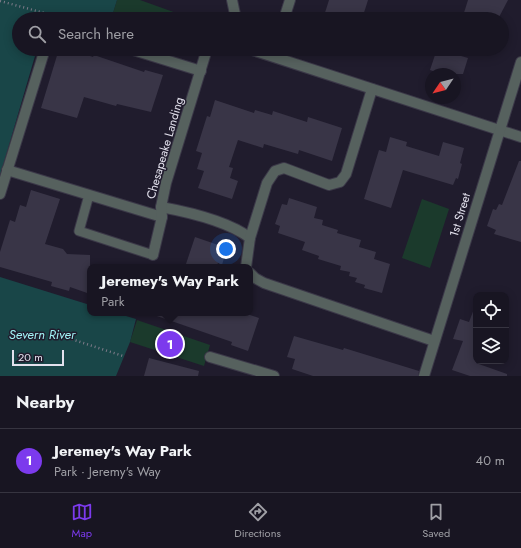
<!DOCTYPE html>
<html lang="en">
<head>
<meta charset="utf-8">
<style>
  body { margin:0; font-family:Jost,sans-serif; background:#25222f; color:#f1f3f6 }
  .controls { position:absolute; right:12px; bottom:12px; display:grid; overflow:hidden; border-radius:8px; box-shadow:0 2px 10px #0003 }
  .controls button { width:36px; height:36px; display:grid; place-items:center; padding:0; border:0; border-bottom:1px solid #363440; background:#181522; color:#f1f3f6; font:20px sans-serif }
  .compass { position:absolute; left:425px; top:68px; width:36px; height:36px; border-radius:50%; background:#181522; box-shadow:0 2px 10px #0003; rotate:235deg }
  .scale { position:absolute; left:12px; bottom:10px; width:52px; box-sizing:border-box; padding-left:4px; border:2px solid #e3e1ed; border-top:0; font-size:11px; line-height:14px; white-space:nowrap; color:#e3e1ed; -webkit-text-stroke:3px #201c2d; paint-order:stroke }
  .you { position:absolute; left:226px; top:249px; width:14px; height:14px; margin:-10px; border:3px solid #fff; border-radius:50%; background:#1a73e8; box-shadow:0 0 0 6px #1a73e833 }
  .badge { display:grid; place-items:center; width:26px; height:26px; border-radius:50%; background:#7c3aed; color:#fff; font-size:13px; font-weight:700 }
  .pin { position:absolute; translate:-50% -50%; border:2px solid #fff; box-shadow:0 1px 4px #0006 }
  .popup { position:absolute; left:87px; top:264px; width:166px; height:52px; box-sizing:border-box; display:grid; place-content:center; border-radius:8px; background:#181522; filter:drop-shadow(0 1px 3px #0005); font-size:13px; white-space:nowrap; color:#9f9fa5 }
  .popup b { font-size:15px; color:#f1f3f6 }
  .popup::after { content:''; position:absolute; left:50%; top:100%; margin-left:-8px; border:8px solid transparent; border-top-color:#181522 }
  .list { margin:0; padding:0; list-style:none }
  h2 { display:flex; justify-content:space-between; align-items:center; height:52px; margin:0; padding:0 16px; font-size:17px }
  h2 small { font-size:13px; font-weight:400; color:#9f9fa5 }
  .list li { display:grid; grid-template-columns:26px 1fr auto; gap:12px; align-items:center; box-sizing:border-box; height:64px; padding:0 16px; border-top:1px solid #363440 }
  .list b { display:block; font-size:15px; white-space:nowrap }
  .list p { margin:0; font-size:13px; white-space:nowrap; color:#9f9fa5 }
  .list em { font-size:13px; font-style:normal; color:#9f9fa5 }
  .icon { flex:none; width:22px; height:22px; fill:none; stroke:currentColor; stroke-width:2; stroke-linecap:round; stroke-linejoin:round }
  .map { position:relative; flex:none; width:521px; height:376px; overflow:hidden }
  .search { position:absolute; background:#181522; box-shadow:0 2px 10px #0003; left:12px; right:12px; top:12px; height:44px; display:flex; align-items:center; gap:10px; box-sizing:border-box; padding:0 14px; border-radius:22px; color:#9f9fa5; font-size:15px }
  .sheet { height:116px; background:#181522 }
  nav { display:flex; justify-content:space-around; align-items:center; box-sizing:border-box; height:56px; border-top:1px solid #363440; background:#181522; font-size:11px; color:#9f9fa5 }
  nav a { display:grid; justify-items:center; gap:2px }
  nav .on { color:#7c3aed }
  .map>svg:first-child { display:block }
  .green { fill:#1b3a2c }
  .water { fill:#194648 }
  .building { fill:#393547 }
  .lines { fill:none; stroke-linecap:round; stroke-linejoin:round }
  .service-casing { stroke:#3b3848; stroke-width:11 }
  .minor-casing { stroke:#3b3848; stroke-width:12 }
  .path { stroke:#7f7c8a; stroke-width:2.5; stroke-dasharray:1 3; stroke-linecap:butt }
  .service { stroke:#56615e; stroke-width:9 }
  .minor { stroke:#56615e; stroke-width:10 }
  .labels { text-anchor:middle; stroke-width:3; stroke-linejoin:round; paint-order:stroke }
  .street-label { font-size:12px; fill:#e3e1ed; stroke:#201c2d }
  .water-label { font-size:13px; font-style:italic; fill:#9ff0f3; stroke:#201c2d }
</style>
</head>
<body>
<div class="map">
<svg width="521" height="376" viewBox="0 0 521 376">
  <rect width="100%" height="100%" fill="#201c2d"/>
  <!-- green -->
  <g class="green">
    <polygon points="117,0 140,0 193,19 111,19"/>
    <polygon points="422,199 449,209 430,268 402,258"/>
    <polygon points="137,320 210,345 204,366 130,342"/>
  </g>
  <!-- water -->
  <g class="water">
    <polygon points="0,0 117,0 111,19 66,19 48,14 46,19 19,19 19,49 37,49 0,176"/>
    <polygon points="0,277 90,305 90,313 116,313 136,319 130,342 116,376 0,376"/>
  </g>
  <!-- building -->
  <g class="building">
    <polygon points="329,0 368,0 362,19 323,19"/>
    <polygon points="468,0 508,0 498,19 462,19"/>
    <polygon points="59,49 69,49 93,57 94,55 144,72 145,70 163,75 151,112 117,104 116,106 84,97 77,118 41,108"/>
    <polygon points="437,49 468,58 463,74 441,74 430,70"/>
    <polygon points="215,100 254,113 255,110 272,115 273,111 307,122 308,117 342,128 332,161 299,150 298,154 264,144 263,148 238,140 229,167 233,168 230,178 238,181 232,199 198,188 204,171 197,169 202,153 196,151 207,116 210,117"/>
    <polygon points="390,137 407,142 406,146 439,156 443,142 464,148 460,163 462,164 458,179 456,178 453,185 403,170 391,208 364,199 379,150 386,152"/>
    <polygon points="519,161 521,161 521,242 494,234 496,230 487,226 493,209 496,210 499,204 502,205"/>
    <polygon points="31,190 60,199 45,244 63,249 67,254 90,255 90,294 70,287 69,291 51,286 52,282 0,267 0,252 10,220 15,222 20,205 26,207"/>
    <polygon points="289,198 317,207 314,218 323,220 322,225 338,230 337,233 361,240 359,247 376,252 374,259 390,264 382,293 364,288 365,285 355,282 357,278 349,276 350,272 340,270 341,266 318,259 319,256 302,250 305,242 278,233 280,226 275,224 282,204 287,205"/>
    <polygon points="195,237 227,248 222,265 218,263 216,267 185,267"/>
    <polygon points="474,309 476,309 476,363 507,374 507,376 470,376 452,370 463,341 453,339 460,319 469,322"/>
    <polygon points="155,313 244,313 259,318 248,351 231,345 232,342 154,315"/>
    <polygon points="294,336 343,350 344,348 419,371 418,376 313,376 292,369 295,359 287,357"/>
    <polygon points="149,358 199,371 198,376 144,376"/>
  </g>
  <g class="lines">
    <defs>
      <polyline id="service" points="89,195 79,231 153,255"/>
      <g id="minor">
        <polyline points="232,0 236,19"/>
        <polyline points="284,19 290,0"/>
        <polyline points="130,49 201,71"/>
        <polyline points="249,49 521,137"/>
        <polyline points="7,170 162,217"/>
        <polyline points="0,194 45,49"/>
        <path d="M161,207C188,212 228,221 250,238L246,267"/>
        <polyline points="250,238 267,183 275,171 284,168 329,185 340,182 346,174 372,89"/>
        <polyline points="153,255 162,217 161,207 166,183 207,49"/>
        <polyline points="250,273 255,278 264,283 434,341"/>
        <polyline points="210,357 274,376"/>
        <polyline points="424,376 521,62"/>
      </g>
    </defs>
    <!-- service casing -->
    <use href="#service" class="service-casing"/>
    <!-- minor casing -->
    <use href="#minor" class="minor-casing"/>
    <!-- path -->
    <g class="path">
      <polyline points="0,1 48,14"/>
      <polyline points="68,338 123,356"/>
    </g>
    <!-- service -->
    <use href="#service" class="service"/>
    <!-- minor -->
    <use href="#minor" class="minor"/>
  </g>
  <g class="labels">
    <!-- street labels -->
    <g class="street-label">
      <text transform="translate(165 148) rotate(-74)" y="4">Chesapeake Landing</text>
      <text transform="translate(460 215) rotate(-73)" y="4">1st Street</text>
    </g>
    <!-- water labels -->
    <g class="water-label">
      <text x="42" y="339">Severn River</text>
    </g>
  </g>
</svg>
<div class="controls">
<button><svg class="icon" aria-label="locate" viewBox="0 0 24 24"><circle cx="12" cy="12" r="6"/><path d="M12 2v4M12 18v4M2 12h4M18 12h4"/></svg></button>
<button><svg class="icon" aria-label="layers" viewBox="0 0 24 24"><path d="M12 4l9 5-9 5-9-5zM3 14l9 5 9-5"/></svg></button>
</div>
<svg class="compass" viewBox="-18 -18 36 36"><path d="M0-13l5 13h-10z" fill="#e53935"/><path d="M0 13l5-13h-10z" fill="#9f9fa5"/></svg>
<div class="scale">20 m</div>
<div class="you"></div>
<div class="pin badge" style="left:170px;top:344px">1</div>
<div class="popup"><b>Jeremey's Way Park</b>Park</div>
<div class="search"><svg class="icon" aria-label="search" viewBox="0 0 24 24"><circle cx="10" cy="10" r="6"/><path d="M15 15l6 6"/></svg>Search here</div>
</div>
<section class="sheet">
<h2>Nearby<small></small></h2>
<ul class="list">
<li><span class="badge">1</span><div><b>Jeremey's Way Park</b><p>Park · Jeremy's Way</p></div><em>40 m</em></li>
</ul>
</section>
<nav>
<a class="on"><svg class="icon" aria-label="map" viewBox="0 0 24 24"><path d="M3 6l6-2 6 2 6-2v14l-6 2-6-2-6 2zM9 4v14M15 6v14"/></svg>Map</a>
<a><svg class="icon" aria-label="directions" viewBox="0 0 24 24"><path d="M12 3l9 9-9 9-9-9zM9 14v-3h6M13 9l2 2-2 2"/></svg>Directions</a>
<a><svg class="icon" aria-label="saved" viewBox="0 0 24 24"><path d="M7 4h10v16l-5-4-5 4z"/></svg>Saved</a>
</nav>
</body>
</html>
